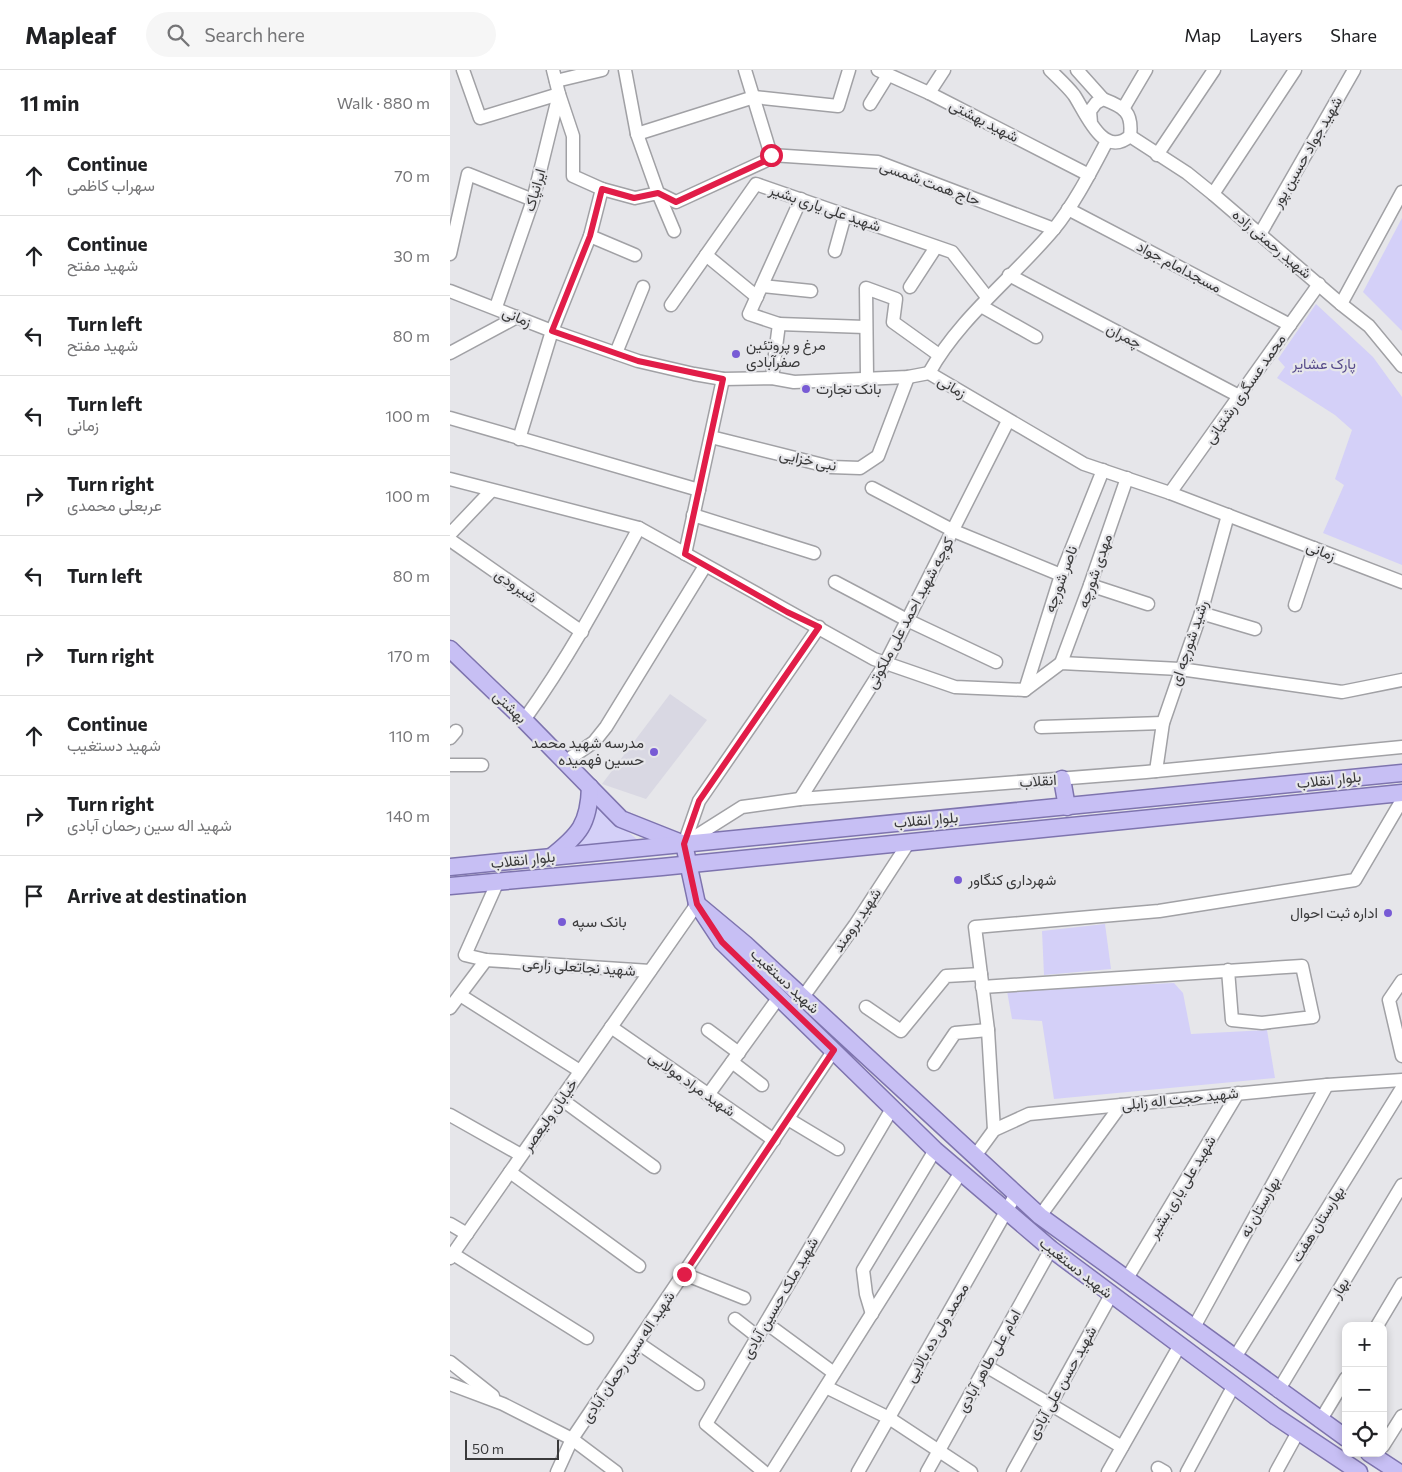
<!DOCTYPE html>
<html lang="en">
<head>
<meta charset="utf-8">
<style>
  body { margin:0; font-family:Commissioner,Vazirmatn,sans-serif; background:#f6f6f6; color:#202124 }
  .controls { position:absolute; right:15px; bottom:15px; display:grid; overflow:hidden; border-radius:10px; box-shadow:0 2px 8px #0003 }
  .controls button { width:45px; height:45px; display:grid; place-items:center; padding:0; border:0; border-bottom:1px solid #e0e0e0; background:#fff; color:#202124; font:25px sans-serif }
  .scale { position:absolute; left:15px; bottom:12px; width:94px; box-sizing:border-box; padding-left:5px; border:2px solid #3a3a3b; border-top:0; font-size:14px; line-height:18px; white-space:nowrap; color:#3a3a3b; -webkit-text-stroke:4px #e6e6ea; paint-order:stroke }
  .stop { position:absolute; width:15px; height:15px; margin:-11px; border:4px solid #e11d48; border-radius:50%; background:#fff }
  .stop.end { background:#e11d48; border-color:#fff; box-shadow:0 1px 5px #0008 }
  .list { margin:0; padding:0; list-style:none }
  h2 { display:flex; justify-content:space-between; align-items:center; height:65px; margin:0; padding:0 20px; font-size:21px }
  h2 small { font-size:16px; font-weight:400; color:#757577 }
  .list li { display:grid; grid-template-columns:32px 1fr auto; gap:15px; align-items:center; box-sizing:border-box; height:80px; padding:0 20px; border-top:1px solid #e0e0e0 }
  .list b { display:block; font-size:19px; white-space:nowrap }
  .list p { margin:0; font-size:16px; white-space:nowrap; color:#757577 }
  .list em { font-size:16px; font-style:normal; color:#757577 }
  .icon { flex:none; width:28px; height:28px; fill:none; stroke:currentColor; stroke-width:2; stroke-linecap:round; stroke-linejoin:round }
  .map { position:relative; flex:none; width:952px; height:1402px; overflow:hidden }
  header { display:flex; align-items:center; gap:30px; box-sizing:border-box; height:70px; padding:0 25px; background:#fff; border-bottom:1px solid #e0e0e0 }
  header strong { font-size:24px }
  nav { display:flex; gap:28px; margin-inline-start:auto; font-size:18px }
  .search { width:350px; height:45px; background:#f6f6f6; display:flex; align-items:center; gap:12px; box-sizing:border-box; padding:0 18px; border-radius:28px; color:#757577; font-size:19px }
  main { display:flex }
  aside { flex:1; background:#fff }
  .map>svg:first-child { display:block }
  .built { fill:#d9d8e3 }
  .green { fill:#d4d0f8 }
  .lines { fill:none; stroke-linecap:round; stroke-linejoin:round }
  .minor-casing { stroke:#a1a1a5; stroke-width:15 }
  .major-casing { stroke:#7e74ae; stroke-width:19 }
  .minor { stroke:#fff; stroke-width:12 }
  .major { stroke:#c7bff4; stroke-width:16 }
  .route { stroke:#e11d48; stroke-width:6 }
  .poi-dot { fill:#785bd5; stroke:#e6e6ea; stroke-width:2 }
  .labels { text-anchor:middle; stroke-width:4.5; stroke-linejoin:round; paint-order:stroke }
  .street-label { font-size:15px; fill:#3a3a3b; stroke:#e6e6ea }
  .poi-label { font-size:15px; fill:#3a3a3b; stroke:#e6e6ea; text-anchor:start }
  .park-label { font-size:15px; fill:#574b8a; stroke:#e6e6ea }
</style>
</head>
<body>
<header>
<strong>Mapleaf</strong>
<div class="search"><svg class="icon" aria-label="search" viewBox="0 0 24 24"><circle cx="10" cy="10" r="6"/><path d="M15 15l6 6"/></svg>Search here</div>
<nav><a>Map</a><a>Layers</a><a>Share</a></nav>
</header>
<main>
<aside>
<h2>11 min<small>Walk · 880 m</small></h2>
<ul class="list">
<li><svg class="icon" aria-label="ahead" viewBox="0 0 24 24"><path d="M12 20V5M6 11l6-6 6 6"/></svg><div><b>Continue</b><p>سهراب کاظمی</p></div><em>70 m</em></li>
<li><svg class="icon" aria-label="ahead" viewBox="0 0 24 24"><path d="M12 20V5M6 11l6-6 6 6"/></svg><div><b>Continue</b><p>شهید مفتح</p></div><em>30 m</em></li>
<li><svg class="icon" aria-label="left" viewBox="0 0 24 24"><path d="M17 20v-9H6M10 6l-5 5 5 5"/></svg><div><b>Turn left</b><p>شهید مفتح</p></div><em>80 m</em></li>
<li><svg class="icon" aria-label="left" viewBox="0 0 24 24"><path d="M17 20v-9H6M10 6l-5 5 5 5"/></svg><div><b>Turn left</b><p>زمانی</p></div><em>100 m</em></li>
<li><svg class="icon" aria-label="right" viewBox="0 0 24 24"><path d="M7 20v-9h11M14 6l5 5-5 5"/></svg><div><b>Turn right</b><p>عربعلی محمدی</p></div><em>100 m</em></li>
<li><svg class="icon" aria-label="left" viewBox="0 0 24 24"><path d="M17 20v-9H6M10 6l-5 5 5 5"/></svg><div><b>Turn left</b></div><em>80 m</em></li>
<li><svg class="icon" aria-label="right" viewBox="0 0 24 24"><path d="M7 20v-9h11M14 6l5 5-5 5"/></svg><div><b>Turn right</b></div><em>170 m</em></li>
<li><svg class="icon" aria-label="ahead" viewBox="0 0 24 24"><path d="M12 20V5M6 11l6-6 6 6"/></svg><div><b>Continue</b><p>شهید دستغیب</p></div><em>110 m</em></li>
<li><svg class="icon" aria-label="right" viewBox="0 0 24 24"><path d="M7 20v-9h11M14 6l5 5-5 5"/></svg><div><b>Turn right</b><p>شهید اله سین رحمان آبادی</p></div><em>140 m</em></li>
<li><svg class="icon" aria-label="arrive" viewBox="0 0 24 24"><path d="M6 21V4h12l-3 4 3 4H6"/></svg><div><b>Arrive at destination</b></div></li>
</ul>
</aside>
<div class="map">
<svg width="952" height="1402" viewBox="0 0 952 1402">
  <rect width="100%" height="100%" fill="#e6e6ea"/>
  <!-- built -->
  <polygon class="built" points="220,624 257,650 196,729 152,714"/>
  <!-- green -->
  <g class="green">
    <polygon points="952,148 952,261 913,222"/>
    <polygon points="866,234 923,287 952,327 952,495 873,463 894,415 885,409 902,360 885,345 827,308 835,297 828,289"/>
    <polygon points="146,735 189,771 121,779"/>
    <polygon points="655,854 661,899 594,905 592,861"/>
    <polygon points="724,913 733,923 741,964 817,960 825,1008 604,1029 592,951 562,949 557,921"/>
  </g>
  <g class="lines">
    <defs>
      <g id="minor">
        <polyline points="13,0 30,48 109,24 123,66 123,106 152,119"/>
        <polyline points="175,0 187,64 208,123 226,132 315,91 321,85"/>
        <polyline points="295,0 321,85 428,92 604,159"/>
        <polyline points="428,0 479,23 639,105"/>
        <path d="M600,0C608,8 617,16 624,25C636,43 653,89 680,66C683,42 674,37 653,29L646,33L640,41L641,53"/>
        <polyline points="627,0 653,29"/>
        <polyline points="106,11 152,0"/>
        <polyline points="479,23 494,0"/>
        <polyline points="420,34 438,5"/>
        <polyline points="673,39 696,0"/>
        <polyline points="187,64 304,27 388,36 399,0"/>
        <polyline points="680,66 737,103 763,124 891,234 919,256 952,296"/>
        <polyline points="707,85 764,0"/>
        <polyline points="763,124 845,0"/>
        <polyline points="618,139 840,255"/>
        <polyline points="810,164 904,0"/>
        <polyline points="140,166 185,185"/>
        <polyline points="385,181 395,145"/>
        <polyline points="0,184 18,104 83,130"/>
        <polyline points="256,185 307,227"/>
        <polyline points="559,205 789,326"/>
        <polyline points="312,216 361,221"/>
        <polyline points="460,217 486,177"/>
        <polyline points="0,221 102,261 188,291 244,304 273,309 322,308 344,312 458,307 479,303 634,394 720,423 952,512"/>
        <polyline points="891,234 952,122"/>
        <polyline points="221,235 306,114 502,182 537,227"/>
        <polyline points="531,236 586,267"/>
        <polyline points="46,237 83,130 109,24 103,0"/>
        <polyline points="329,254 415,257"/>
        <polyline points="0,283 67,247"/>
        <polyline points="166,283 193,217"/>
        <path d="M479,303C510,247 563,208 604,159C625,133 641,101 657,71"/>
        <polyline points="417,307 416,218 446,229 443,252 489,285"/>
        <polyline points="322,308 329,254 299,244 351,129"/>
        <polyline points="0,348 249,420"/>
        <polyline points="261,367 381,397 410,398 428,386 458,307"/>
        <polyline points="69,369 102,261 140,166 152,119 185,128 208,123 224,161"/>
        <polyline points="0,409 189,458 424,589 505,617 575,620 611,593 730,599 892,622 952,610"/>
        <polyline points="422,418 504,461 611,505"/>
        <polyline points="720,423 869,214"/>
        <polyline points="243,445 364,483"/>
        <polyline points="0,464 41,421"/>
        <polyline points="0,470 132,562"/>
        <polyline points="235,484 273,309"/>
        <polyline points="385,512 457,550 546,592"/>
        <polyline points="640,515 698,534"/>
        <polyline points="845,535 864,478"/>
        <polyline points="751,543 805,559"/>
        <polyline points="611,593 640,515 677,408"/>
        <polyline points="575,620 611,505 653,400"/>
        <path d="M74,650C118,589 153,524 189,458"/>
        <polyline points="591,657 713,653"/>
        <polyline points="0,668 6,661"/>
        <polyline points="116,691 144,672 156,657 255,496"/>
        <polyline points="0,695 32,695"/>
        <polyline points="706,701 713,653 751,543 778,445"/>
        <polyline points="350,729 435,594 558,351"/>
        <polyline points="235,773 292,737 350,729 696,702 952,677"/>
        <polyline points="234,774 249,731 369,557"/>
        <polyline points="48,811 15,885 36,890 200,901"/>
        <polyline points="952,911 939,930 952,986"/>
        <polyline points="532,917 852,896 863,947 812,953 782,950 778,900"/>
        <polyline points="10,925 130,1001"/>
        <polyline points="353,927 405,855 459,772"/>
        <polyline points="416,937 451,961 496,906 531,904"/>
        <polyline points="0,938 36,890"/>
        <polyline points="161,957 324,1070"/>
        <polyline points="258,960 289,983"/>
        <polyline points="282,992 312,1015"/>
        <polyline points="484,994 505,963 538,960"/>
        <polyline points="258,1025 329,927"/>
        <polyline points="111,1029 204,1097"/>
        <polyline points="0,1045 71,1085"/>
        <polyline points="338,1049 388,1079"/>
        <polyline points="544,1060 538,960 525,857 709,841 905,810 952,730"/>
        <polyline points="525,1086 544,1060 579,1044 877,1015 952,1010"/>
        <polyline points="60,1102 189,1196"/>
        <polyline points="590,1146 671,1035"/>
        <polyline points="0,1154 17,1164"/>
        <polyline points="3,1184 137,1268"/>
        <polyline points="0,1188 247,834"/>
        <polyline points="234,1204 294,1228"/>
        <polyline points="676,1210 788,1023"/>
        <polyline points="422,1244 416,1224 413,1200 485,1080"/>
        <polyline points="285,1249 308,1267"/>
        <polyline points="316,1253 384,1303"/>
        <polyline points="927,1256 952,1214"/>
        <polyline points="743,1259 877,1015"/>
        <polyline points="188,1273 248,1314"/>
        <polyline points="784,1289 952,1018"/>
        <polyline points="0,1292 43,1326"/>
        <polyline points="536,1296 672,1377"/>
        <polyline points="0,1314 53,1334 122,1369 166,1402"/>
        <polyline points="376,1317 439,1348 521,1402"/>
        <polyline points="828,1321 952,1115"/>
        <polyline points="870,1351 896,1308"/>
        <polyline points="933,1376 952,1346"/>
        <polyline points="708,1398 715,1402"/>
        <polyline points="107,1402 122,1369 384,980"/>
        <polyline points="314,1402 256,1354 443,1037"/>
        <polyline points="322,1402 511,1102"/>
        <polyline points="408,1402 566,1124"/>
        <polyline points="477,1402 601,1179"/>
        <polyline points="563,1402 661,1225"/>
        <polyline points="658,1402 730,1275"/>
        <polyline points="737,1402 784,1315"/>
        <polyline points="826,1402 848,1362"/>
      </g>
      <g id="major">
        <polyline points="0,579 74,650 171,749 234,774 247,834"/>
        <polyline points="612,709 617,737"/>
        <path d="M101,787C129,765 139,754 140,717"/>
        <polyline points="0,797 952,703"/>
        <polyline points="0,816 212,797 952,723"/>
        <polyline points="896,1368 590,1146 295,874 247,834 272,872 485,1080 601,1179 825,1346 909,1402"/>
        <polyline points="919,1383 948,1402"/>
      </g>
    </defs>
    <!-- minor casing -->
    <use href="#minor" class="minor-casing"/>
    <!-- major casing -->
    <use href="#major" class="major-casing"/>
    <!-- minor -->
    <use href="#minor" class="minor"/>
    <!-- major -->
    <use href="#major" class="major"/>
  </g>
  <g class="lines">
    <!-- route -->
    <polyline class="route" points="234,1204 384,980 272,872 247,834 234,774 249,731 369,557 337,542 235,484 273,309 188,291 102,261 140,166 152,119 184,128 208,123 226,132 315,91 321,85"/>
  </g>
  <!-- markers -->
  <g class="poi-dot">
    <circle cx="286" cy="284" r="5"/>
    <circle cx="356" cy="319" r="5"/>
    <circle cx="204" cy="682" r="5"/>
    <circle cx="508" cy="810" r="5"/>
    <circle cx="938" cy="843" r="5"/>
    <circle cx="112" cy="852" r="5"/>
  </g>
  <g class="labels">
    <!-- street labels -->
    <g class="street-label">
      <text transform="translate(534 51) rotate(27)" y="5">شهید بهشتی</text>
      <text transform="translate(857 82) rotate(-60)" y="5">شهید جواد حسین پور</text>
      <text transform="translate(480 113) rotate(20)" y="5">حاج همت شمسی</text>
      <text transform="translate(85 120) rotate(-74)" y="5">ایرانپاک</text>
      <text transform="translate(375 138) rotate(19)" y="5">شهید علی یاری بشیر</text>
      <text transform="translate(822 174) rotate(40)" y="5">شهید رحمتی زاده</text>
      <text transform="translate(729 197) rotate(28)" y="5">مسجدامام جواد</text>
      <text transform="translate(67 247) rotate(23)" y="5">زمانی</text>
      <text transform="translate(674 266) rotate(27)" y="5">چمران</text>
      <text transform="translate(502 317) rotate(31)" y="5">زمانی</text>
      <text transform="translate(795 319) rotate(-55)" y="5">محمد عسگری رشتیانی</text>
      <text transform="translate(358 390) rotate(12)" y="5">نبی خزایی</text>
      <text transform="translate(871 481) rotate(21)" y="5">زمانی</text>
      <text transform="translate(645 501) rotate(-71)" y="5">مهدی شورچه</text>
      <text transform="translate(611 509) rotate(-70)" y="5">ناصر شورچه</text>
      <text transform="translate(66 516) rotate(35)" y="5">شیرودی</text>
      <text transform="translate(460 543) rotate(-62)" y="5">کوچه شهید احمد علی ملکوتی</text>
      <text transform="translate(739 573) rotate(-71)" y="5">رشید شورچه ای</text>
      <text transform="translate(60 637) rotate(44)" y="5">بهشتی</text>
      <text transform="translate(879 710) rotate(-6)" y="5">بلوار انقلاب</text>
      <text transform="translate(588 711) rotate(-4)" y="5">انقلاب</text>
      <text transform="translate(476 750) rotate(-5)" y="5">بلوار انقلاب</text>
      <text transform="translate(73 790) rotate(-6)" y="5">بلوار انقلاب</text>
      <text transform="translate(407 850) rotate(-56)" y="5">شهید برومند</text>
      <text transform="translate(129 897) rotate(4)" y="5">شهید نجاتعلی زارعی</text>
      <text transform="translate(335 911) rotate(43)" y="5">شهید دستغیب</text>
      <text transform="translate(242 1014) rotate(35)" y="5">شهید مراد مولایی</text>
      <text transform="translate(730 1029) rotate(-6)" y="5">شهید حجت اله زابلی</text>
      <text transform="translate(100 1045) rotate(-55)" y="5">خیابان ولیعصر</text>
      <text transform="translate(732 1117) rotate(-59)" y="5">شهید علی یاری بشیر</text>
      <text transform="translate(810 1137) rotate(-61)" y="5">بهارستان نه</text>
      <text transform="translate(868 1154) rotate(-58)" y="5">بهارستان هفت</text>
      <text transform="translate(626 1198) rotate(38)" y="5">شهید دستغیب</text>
      <text transform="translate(890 1218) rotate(-59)" y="5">بهار</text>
      <text transform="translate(330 1228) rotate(-60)" y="5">شهید ملک حسین آبادی</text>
      <text transform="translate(487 1263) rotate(-60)" y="5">محمد ولی ده بالایی</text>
      <text transform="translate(178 1287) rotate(-56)" y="5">شهید اله سین رحمان آبادی</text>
      <text transform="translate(539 1291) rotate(-61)" y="5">امام علی طاهر آبادی</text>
      <text transform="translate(612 1313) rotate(-61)" y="5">شهید حسن علی آبادی</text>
    </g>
    <!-- poi labels -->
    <g class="poi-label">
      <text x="296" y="280">مرغ و پروتئین<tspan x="296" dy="17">صفرآبادی</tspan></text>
      <text x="366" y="324">بانک تجارت</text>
      <text x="194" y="678" text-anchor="end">مدرسه شهید محمد<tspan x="194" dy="17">حسین فهمیده</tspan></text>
      <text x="518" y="815">شهرداری کنگاور</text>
      <text x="928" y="848" text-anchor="end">اداره ثبت احوال</text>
      <text x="122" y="857">بانک سپه</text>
    </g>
    <!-- park labels -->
    <g class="park-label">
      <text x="874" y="299">پارک عشایر</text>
    </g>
  </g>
</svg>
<div class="controls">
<button>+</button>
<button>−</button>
<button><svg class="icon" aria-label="locate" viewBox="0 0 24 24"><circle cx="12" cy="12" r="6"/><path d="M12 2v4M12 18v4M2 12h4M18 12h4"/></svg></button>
</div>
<div class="scale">50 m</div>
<div class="stop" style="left:321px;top:85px"></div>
<div class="stop end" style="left:234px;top:1204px"></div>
</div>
</main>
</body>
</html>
